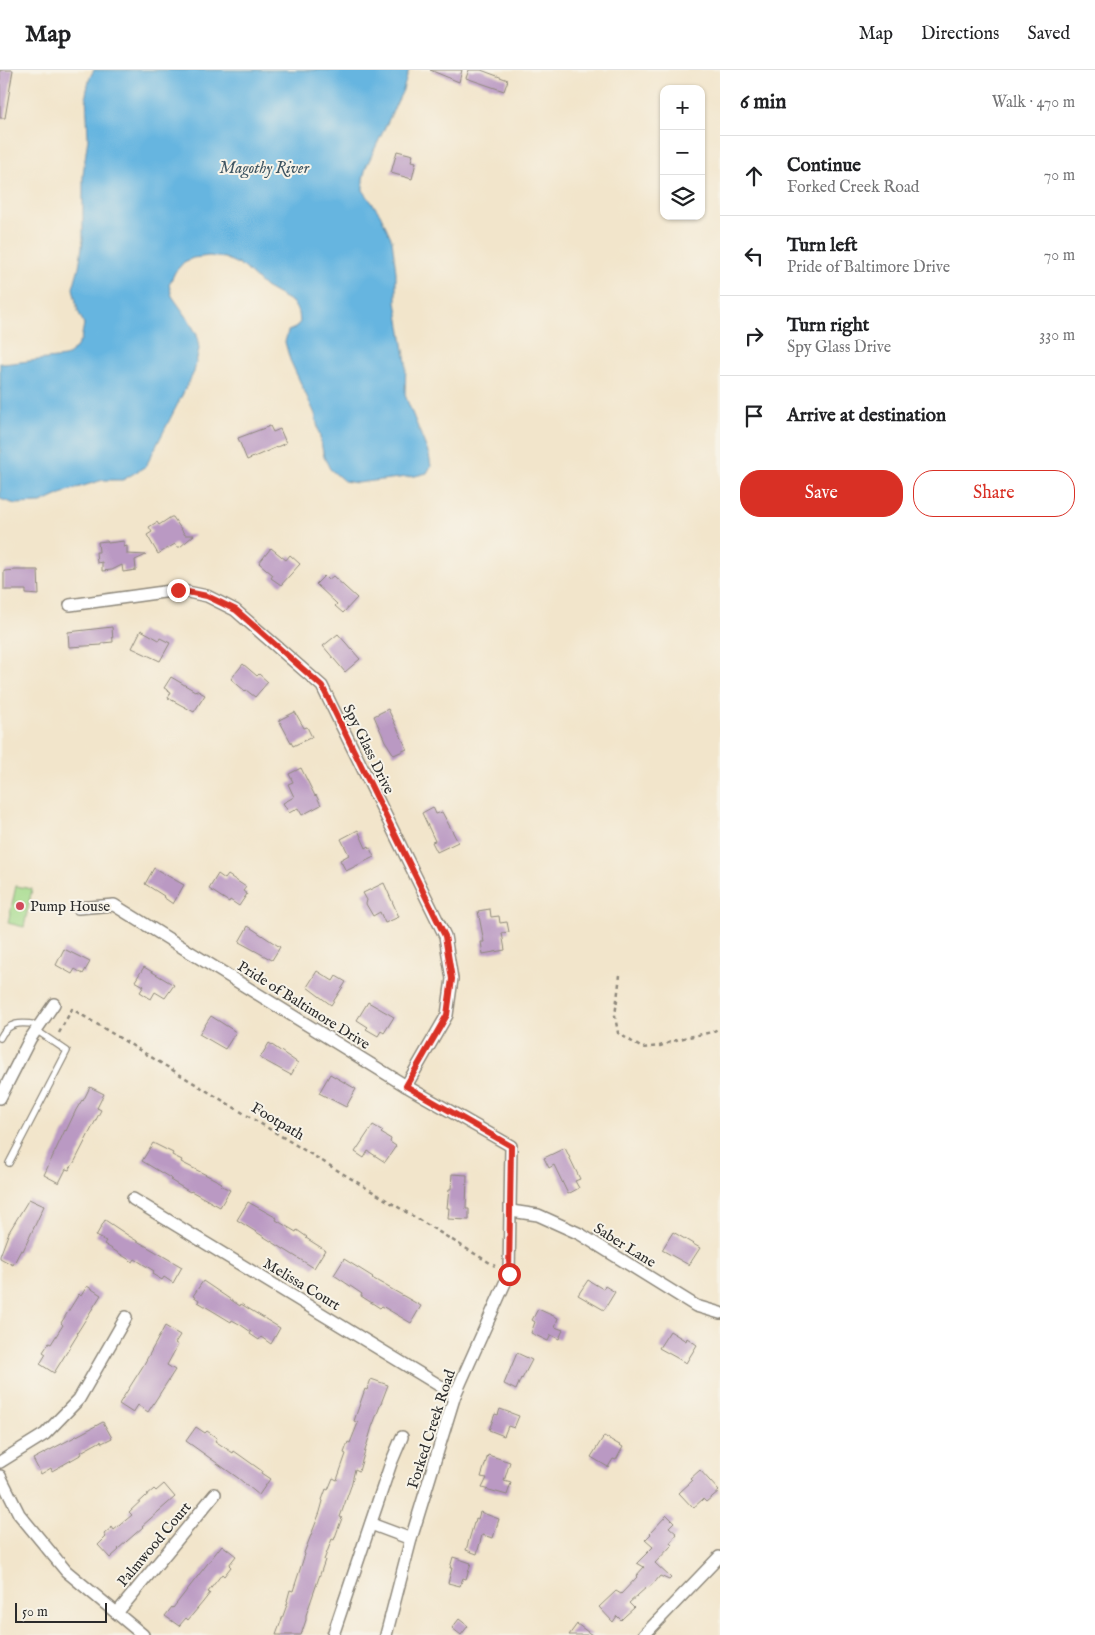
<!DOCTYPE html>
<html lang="en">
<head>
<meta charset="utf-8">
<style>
  body { margin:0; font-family:"IM FELL English",serif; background:#f6f6f6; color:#202124 }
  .controls { position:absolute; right:15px; top:15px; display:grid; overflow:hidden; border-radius:10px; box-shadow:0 1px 4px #0004 }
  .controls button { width:45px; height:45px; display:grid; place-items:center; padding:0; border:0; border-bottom:1px solid #e0e0e0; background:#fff; color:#202124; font:25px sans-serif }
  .scale { position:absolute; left:15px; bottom:12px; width:92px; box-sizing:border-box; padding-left:5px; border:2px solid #2b2b2b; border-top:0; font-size:14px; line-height:18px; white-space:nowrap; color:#2b2b2b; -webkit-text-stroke:4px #f7f3e8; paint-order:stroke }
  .stop { position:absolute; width:15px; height:15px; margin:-11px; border:4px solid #d93025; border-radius:50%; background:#fff }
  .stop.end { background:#d93025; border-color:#fff; box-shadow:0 1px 5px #0008 }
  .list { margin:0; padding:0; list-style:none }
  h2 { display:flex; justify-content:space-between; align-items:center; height:65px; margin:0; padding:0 20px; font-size:21px }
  h2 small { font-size:16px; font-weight:400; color:#757577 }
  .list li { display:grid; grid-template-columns:32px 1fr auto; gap:15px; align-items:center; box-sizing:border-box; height:80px; padding:0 20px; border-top:1px solid #e0e0e0 }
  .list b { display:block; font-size:19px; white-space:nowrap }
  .list p { margin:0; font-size:16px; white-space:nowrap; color:#757577 }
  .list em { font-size:16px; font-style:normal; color:#757577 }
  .actions { display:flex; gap:10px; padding:15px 20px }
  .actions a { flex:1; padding:11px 0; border:1px solid #d93025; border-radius:20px; text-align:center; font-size:18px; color:#d93025 }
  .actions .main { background:#d93025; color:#fff }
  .icon { flex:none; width:28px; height:28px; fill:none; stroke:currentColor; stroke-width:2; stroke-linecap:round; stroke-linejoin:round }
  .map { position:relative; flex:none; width:720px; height:1565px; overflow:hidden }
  header { display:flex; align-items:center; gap:30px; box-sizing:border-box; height:70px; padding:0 25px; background:#fff; border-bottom:1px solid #e0e0e0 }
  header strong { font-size:24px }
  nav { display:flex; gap:28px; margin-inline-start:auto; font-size:18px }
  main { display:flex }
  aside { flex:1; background:#fff }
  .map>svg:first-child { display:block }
  .green { fill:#a4db8c; stroke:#68835c }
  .water { fill:#66b5e0; stroke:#487086 }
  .building { fill:#ba99c3 }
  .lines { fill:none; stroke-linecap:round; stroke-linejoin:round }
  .lane-casing { stroke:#8e887b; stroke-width:8 }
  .street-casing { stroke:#8e887b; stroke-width:14 }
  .path { stroke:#8e887b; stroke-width:2.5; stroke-dasharray:4 4; stroke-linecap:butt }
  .lane { stroke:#fff; stroke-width:5.5 }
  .street { stroke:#fff; stroke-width:11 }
  .route { stroke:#d93025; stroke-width:6 }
  .poi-dot { fill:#d1495b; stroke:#f7f3e8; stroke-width:2 }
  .labels { text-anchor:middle; stroke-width:4; stroke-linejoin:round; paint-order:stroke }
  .street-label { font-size:15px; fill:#2b2b2b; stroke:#f7f3e8 }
  .poi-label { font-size:15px; fill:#2b2b2b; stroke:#f7f3e8; text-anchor:start }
  .water-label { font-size:16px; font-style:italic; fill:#3d5461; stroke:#f7f3e8 }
</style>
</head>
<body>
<header>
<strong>Map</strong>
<nav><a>Map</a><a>Directions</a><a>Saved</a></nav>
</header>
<main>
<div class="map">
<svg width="720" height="1565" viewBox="0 0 720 1565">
  <rect width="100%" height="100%" fill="#f7f3e8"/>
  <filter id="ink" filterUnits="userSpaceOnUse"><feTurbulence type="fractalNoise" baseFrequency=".02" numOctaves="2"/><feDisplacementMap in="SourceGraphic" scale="10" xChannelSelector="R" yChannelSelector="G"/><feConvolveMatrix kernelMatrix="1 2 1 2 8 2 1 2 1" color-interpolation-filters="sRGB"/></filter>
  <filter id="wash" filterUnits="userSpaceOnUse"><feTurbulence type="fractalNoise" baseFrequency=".0096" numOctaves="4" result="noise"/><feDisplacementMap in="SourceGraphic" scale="20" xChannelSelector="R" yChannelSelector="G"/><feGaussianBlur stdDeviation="1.12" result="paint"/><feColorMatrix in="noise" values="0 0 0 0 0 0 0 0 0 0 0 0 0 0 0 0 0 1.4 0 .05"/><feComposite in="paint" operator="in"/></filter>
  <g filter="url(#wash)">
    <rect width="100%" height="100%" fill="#f2e5cb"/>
    <!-- green -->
    <polygon class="green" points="16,816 32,819 24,857 8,853"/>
    <!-- water -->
    <polygon class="water" points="94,0 409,0 403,20 366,97 363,109 363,120 380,144 392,170 396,202 396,232 406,292 405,325 429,385 431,396 427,403 415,406 357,413 344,411 330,399 324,387 315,344 290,290 285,272 288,261 295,258 300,252 299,243 292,232 265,217 244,197 225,188 209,186 193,188 184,192 175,202 169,215 172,226 189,250 197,265 199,279 194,302 146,396 123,410 103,410 70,420 41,433 15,434 0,429 0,293 3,294 65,287 75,279 81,270 84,254 78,241 73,218 79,197 83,170 83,104 88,68 86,24 90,7"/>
    <g id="blocks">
      <!-- building -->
      <g class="building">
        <polygon points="0,0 13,0 5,48 0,48"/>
        <polygon points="430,0 462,0 459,12"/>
        <polygon points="469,0 481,0 508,10 504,21 466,8"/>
        <polygon points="397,81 413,85 411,91 416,92 412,109 391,103"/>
        <polygon points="270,356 273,362 280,359 286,373 247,390 238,368"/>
        <polygon points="171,447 173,447 185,465 194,465 180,477 177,477 175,474 158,484 147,465 152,462 149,457 157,452 159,455"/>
        <polygon points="107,471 108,473 124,471 124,477 127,476 127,484 146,485 135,490 136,500 123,502 122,495 112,500 102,501 102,492 97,493 96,482 99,482 98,472"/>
        <polygon points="271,478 286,490 290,485 300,494 281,515 271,508 273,505 259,493"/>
        <polygon points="16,500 38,500 39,525 26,524 26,520 4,520 4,501"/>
        <polygon points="324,506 328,510 333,506 357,528 343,543 335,536 337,534 316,514"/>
        <polygon points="112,557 113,572 102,573 102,575 69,577 68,562"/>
        <polygon points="141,560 159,570 160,568 170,573 160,591 132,578"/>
        <polygon points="338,564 360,589 345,602 323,576"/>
        <polygon points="243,594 257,606 259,604 268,612 255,627 246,620 245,621 231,609"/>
        <polygon points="171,607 195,621 196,620 205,625 194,642 168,628 171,622 164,618"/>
        <polygon points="388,639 407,679 394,685 385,671 374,646"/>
        <polygon points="295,642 304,658 307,657 312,667 293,676 279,650"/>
        <polygon points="301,698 315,726 316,725 321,735 302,745 298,738 289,743 283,733 294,727 288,714 293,712 289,704"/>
        <polygon points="433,737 436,744 442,742 458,772 437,782 432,772 435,771 422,743"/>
        <polygon points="358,760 366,778 369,776 374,787 346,801 340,790 349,785 341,769"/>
        <polygon points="154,798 184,815 173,834 163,827 164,826 145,814"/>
        <polygon points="218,804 225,809 228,805 246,817 243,821 247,824 239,836 230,830 229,832 209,819"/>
        <polygon points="384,813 399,847 385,853 380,842 373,846 366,834 367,830 363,823"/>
        <polygon points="490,839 491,847 499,846 500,853 507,852 509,862 502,863 505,880 483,884 481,872 484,872 478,841"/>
        <polygon points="248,856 280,877 272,890 239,872"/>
        <polygon points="64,879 90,892 83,904 75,899 72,904 56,895"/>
        <polygon points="144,897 174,915 165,928 155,922 151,929 140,922 144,916 135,911"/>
        <polygon points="317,901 333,911 336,906 346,912 331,935 307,917"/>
        <polygon points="368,932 394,947 384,963 381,961 378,966 366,959 368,957 357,950"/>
        <polygon points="211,946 236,962 225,979 199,964"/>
        <polygon points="269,973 298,993 291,1005 260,988"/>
        <polygon points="330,1004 356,1019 346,1037 319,1023"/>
        <polygon points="90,1017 104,1024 97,1038 101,1040 75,1091 69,1100 66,1099 59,1113 44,1105 65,1060 66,1061 76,1040 82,1030 83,1031"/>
        <polygon points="373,1055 383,1061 381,1063 391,1069 390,1072 396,1076 385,1092 368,1081 364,1088 355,1082"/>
        <polygon points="153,1073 173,1083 172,1085 182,1090 181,1092 222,1113 220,1115 230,1120 220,1137 191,1121 190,1122 170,1110 172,1109 142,1091"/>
        <polygon points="565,1078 580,1109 575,1111 579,1118 568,1124 554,1095 549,1098 544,1088"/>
        <polygon points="452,1104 467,1105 466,1139 469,1139 469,1150 448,1149 449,1138 447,1138 449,1119 451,1119"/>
        <polygon points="29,1129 44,1136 23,1181 21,1180 13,1195 0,1188 0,1186 9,1162"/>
        <polygon points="248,1132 277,1148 276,1150 296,1162 297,1160 307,1167 306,1168 325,1180 314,1198 237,1150"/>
        <polygon points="105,1150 132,1168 182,1197 173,1213 164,1207 162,1210 152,1204 154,1201 135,1189 133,1192 104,1174 106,1171 96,1166"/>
        <polygon points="673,1162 700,1178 689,1195 662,1180"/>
        <polygon points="344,1189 373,1207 372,1208 421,1236 411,1253 382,1236 380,1238 361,1226 362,1224 334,1205"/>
        <polygon points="588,1210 603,1219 605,1216 615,1222 604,1240 578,1225"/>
        <polygon points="203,1211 240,1236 241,1234 280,1258 271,1274 261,1267 259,1270 250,1264 251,1262 241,1255 232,1250 231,1252 198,1232 199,1230 193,1226"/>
        <polygon points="87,1216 101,1225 77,1263 78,1264 54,1303 40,1294 46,1284 43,1282 49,1273 51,1274 63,1255 61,1253 79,1224 81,1226"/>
        <polygon points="538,1239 558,1248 555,1257 563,1260 559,1269 551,1265 548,1271 531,1263 535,1252 532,1250"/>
        <polygon points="165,1256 180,1265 175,1273 178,1275 167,1295 175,1300 148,1342 138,1335 133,1343 119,1334 143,1296"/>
        <polygon points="670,1261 686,1271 687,1268 697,1275 686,1293 659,1278"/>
        <polygon points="517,1283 532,1290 522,1309 521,1308 516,1320 504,1314"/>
        <polygon points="371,1309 388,1315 372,1357 359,1401 355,1399 351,1416 340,1447 342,1448 334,1470 332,1469 324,1490 325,1490 306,1545 306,1550 301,1565 276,1565 288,1532 287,1531 290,1520 293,1521 305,1484 304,1483 320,1442 323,1431 322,1430 326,1419 328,1420 333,1408 337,1410 346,1384 344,1383 348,1372 350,1373 358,1353 354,1351 365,1319 367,1320"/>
        <polygon points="500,1339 519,1346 514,1358 508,1356 504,1366 489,1360 495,1344 498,1345"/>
        <polygon points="103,1352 112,1368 102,1373 101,1371 81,1382 82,1384 52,1401 51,1398 41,1404 33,1389"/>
        <polygon points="196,1357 205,1363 207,1361 217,1368 215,1371 233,1383 234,1381 262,1401 261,1403 270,1409 259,1425 238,1408 186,1371"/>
        <polygon points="604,1366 623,1377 616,1390 613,1389 608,1397 591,1387"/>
        <polygon points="488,1385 510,1392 504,1411 511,1413 507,1425 482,1418 487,1408 481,1407"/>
        <polygon points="700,1400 719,1421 706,1432 703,1429 693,1438 679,1423 692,1411 690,1409"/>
        <polygon points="164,1414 175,1427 142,1456 143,1457 118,1479 119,1480 110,1488 98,1475 106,1467 104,1464 112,1457 114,1460 132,1445 129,1442 145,1427 154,1419 156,1421"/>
        <polygon points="480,1442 499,1449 493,1468 482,1465 477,1484 466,1480 474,1453 475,1453 476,1448 478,1449"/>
        <polygon points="667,1445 674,1452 669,1457 677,1464 670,1473 672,1475 655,1493 671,1508 669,1510 660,1506 655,1512 648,1518 647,1517 629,1533 634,1538 625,1546 621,1550 617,1546 613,1552 599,1537 616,1521 621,1524 637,1507 636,1506 644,1497 637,1493 653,1477 645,1470 651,1464 650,1463"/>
        <polygon points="222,1475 236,1486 229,1495 231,1497 224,1506 222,1504 208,1522 210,1523 203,1532 188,1550 186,1548 179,1556 165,1546 172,1537 173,1538"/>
        <polygon points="453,1487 471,1493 466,1509 463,1508 460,1516 448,1513 452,1498 450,1498"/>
        <polygon points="459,1549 468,1556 461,1565 452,1558"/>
        <polygon points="577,1554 592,1565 569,1565"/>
      </g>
    </g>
  </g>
  <g filter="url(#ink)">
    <use href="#blocks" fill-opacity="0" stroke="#8e887b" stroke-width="1"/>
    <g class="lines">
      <defs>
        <g id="lane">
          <path d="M0,968C9,950 23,953 40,955"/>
          <polyline points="9,1093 67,981 36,960"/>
        </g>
        <g id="street">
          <polyline points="70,535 178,520 207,526 235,540 322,616 445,866 452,909 447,945 406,1016"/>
          <polyline points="78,838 114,835 406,1016 511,1076 509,1204 455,1325 411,1469 386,1565"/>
          <polyline points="0,1028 30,969 54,934"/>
          <polyline points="133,1129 455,1325"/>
          <polyline points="511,1141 538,1145 580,1164 696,1236 720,1243"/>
          <polyline points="0,1392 45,1364 79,1329 126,1247"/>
          <polyline points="0,1406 19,1444 66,1501 143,1565"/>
          <polyline points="371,1454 411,1469"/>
          <polyline points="117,1543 215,1424"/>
          <polyline points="333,1565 391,1393 402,1367"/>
          <polyline points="644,1565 719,1487"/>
        </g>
      </defs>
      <!-- lane casing -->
      <use href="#lane" class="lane-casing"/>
      <!-- street casing -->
      <use href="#street" class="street-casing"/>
      <!-- path -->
      <g class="path">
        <polyline points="620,905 615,946 618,963 642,978 660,976 679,969 712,962 720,958"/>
        <polyline points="59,963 72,939 495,1196"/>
      </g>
      <!-- lane -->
      <use href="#lane" class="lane"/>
      <!-- street -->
      <use href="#street" class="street"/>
    </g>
  </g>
  <g class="lines" filter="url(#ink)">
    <!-- route -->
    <polyline class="route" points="178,520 207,526 236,540 322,616 445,866 452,909 447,945 406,1016 511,1076 509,1204"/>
  </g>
  <!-- markers -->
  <circle class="poi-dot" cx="20" cy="836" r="5"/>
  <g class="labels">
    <!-- street labels -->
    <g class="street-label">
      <text transform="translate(369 679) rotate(64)" y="5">Spy Glass Drive</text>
      <text transform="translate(304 935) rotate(32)" y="5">Pride of Baltimore Drive</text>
      <text transform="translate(278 1051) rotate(31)" y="5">Footpath</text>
      <text transform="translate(625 1175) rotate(32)" y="5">Saber Lane</text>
      <text transform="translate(302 1214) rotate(31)" y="5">Melissa Court</text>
      <text transform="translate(431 1359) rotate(-72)" y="5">Forked Creek Road</text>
      <text transform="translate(154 1474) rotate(-50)" y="5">Palmwood Court</text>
    </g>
    <!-- poi labels -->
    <g class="poi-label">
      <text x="30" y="841">Pump House</text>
    </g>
    <!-- water labels -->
    <g class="water-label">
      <text x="264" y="103">Magothy River</text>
    </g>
  </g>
</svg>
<div class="controls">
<button>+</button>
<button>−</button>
<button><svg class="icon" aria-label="layers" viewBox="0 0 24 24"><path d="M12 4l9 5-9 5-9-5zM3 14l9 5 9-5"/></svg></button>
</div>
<div class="scale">50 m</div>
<div class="stop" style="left:509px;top:1204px"></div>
<div class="stop end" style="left:178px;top:520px"></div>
</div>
<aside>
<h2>6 min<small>Walk · 470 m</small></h2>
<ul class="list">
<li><svg class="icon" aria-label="ahead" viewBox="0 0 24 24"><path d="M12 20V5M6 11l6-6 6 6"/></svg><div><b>Continue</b><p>Forked Creek Road</p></div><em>70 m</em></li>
<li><svg class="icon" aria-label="left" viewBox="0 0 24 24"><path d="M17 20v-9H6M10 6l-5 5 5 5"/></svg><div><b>Turn left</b><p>Pride of Baltimore Drive</p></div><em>70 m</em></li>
<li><svg class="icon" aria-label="right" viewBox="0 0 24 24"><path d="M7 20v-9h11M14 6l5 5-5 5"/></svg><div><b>Turn right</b><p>Spy Glass Drive</p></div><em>330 m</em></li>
<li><svg class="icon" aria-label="arrive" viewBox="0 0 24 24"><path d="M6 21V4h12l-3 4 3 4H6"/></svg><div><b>Arrive at destination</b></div></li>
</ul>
<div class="actions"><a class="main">Save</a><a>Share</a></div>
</aside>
</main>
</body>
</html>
